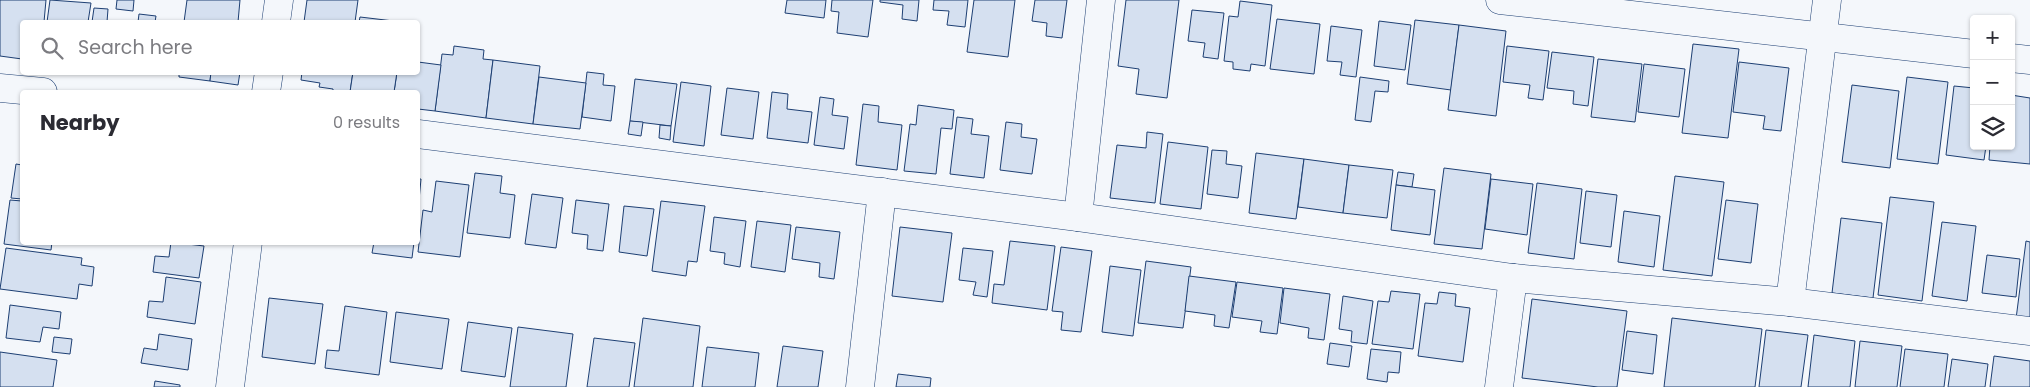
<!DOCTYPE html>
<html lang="en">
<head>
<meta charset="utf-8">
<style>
  body { margin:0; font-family:Poppins,sans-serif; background:#f7f7f7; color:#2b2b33 }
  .controls { position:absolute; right:15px; top:15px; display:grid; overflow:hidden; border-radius:5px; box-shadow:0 1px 4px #0004 }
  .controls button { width:45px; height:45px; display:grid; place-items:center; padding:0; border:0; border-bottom:1px solid #e1e1e2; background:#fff; color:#2b2b33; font:25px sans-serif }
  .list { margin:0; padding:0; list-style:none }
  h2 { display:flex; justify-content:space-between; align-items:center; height:65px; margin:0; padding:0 20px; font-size:21px }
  h2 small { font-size:16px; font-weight:400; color:#7c7c81 }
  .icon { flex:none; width:28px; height:28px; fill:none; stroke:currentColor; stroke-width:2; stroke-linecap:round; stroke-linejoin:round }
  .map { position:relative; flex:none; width:2030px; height:387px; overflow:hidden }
  .search { position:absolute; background:#fff; box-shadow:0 1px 4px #0004; left:20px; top:20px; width:400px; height:55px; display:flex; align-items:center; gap:12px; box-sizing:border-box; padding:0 18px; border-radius:5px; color:#7c7c81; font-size:19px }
  .panel { position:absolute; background:#fff; box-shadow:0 1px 4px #0004; left:20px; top:90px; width:400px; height:155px; border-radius:5px }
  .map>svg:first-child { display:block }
  .building { fill:#d5e0f0; stroke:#1d3f73 }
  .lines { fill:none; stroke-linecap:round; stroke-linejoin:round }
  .minor-casing { stroke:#1d3f73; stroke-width:29 }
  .minor { stroke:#f4f7fb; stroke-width:28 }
</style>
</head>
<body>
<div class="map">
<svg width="2030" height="387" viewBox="0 0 2030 387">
  <rect width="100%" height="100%" fill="#f4f7fb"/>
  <!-- building -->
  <g class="building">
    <polygon points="0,0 46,0 44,22 22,22 22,59 0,56"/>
    <polygon points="50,0 91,3 88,22 47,22"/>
    <polygon points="117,0 134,0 133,11 116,9"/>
    <polygon points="187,0 240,0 238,22 184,22"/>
    <polygon points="307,0 358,0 355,22 304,22"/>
    <polygon points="787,0 826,0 824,18 785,13"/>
    <polygon points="832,0 873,0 868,37 837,33 839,12 831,11"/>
    <polygon points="880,0 919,0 917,21 902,19 903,5 880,2"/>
    <polygon points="934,0 968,0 965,27 947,25 949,11 933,10"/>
    <polygon points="974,0 1015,0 1008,57 967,52"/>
    <polygon points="1035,0 1067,0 1062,38 1046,36 1047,23 1032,21"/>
    <polygon points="1126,0 1179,0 1167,98 1136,94 1139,69 1118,66"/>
    <polygon points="1240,1 1272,5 1265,66 1251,64 1250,71 1233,69 1233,62 1224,61 1229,16 1238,17"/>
    <polygon points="94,8 108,9 107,22 92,22"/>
    <polygon points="1192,10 1224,13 1218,59 1203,57 1205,43 1188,41"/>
    <polygon points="139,14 156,16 155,22 138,22"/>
    <polygon points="360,17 402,22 359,22"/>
    <polygon points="1277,19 1320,24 1314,74 1270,69"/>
    <polygon points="1415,20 1459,25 1451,90 1407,84"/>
    <polygon points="1379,21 1411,25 1405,70 1374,66"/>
    <polygon points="1459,25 1506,31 1496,116 1448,110"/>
    <polygon points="1331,26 1362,30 1356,77 1340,75 1342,62 1327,61"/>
    <polygon points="1693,44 1739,49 1728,138 1682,133"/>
    <polygon points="454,46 484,50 483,59 493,60 486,118 435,111 442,54 453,55"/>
    <polygon points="1507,46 1549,51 1543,100 1528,98 1530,85 1503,82"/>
    <polygon points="1552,52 1594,57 1588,106 1573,104 1574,91 1547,88"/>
    <polygon points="1598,59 1642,64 1635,122 1591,117"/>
    <polygon points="493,60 540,66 533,124 486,118"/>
    <polygon points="418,62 441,65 435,111 418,109 418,92 394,92 397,72 418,72"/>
    <polygon points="1739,62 1789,68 1781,131 1763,129 1765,116 1733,112"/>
    <polygon points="1644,64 1685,69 1679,117 1638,112"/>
    <polygon points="179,72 211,72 210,81 179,77"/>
    <polygon points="211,72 240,72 238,85 210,81"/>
    <polygon points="302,72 353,72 350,92 333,92 333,89 319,87 320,83 301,80"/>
    <polygon points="353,72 397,72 394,92 350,92"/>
    <polygon points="587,72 604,74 603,85 615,86 611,121 582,117"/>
    <polygon points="539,77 586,83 580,129 533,124"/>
    <polygon points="1360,77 1389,81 1388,92 1375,91 1371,122 1355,120"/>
    <polygon points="1907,77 1948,82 1938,164 1897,159"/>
    <polygon points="635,79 677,84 671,126 630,121"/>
    <polygon points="681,82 711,86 704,146 673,142"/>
    <polygon points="1852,85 1899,91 1890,168 1842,162"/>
    <polygon points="1954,86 1974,88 1974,146 1986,146 1984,160 1946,155"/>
    <polygon points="727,88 759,92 753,139 721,135"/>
    <polygon points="772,92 788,94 787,109 812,112 808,143 767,138"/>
    <polygon points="2011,95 2030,98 2030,164 1989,160 1990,146 2011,146"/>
    <polygon points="820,97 834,99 832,115 848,117 844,149 814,145"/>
    <polygon points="863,104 879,106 878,122 902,125 897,170 856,165"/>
    <polygon points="918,105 954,110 952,129 941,128 936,174 904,171 910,124 916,125"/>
    <polygon points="957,117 973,119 971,134 989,136 984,178 950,174"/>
    <polygon points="630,121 643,122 641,136 628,134"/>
    <polygon points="1006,122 1022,124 1021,137 1037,139 1032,174 1000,170"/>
    <polygon points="660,125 671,126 670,140 659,138"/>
    <polygon points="1147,132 1163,134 1155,203 1110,198 1117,145 1146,148"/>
    <polygon points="1168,142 1208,147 1201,209 1160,204"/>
    <polygon points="1212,150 1227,151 1226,164 1242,166 1238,198 1207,194"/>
    <polygon points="1256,153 1304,159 1296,219 1249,213"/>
    <polygon points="1304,159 1349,165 1343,213 1298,207"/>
    <polygon points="16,164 22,165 22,199 11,198"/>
    <polygon points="1349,165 1393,170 1387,218 1343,213"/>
    <polygon points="1444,168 1491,174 1482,249 1434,244"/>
    <polygon points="1398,172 1414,174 1412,187 1396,185"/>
    <polygon points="475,173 502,176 500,193 515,195 510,238 467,233"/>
    <polygon points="1675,176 1724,182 1712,276 1663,270"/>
    <polygon points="418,179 421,179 418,211"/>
    <polygon points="1491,179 1533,184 1527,235 1485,229"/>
    <polygon points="436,181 469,185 460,257 418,252 423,210 432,212"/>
    <polygon points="1537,183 1582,189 1574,259 1528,253"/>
    <polygon points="1396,185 1435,190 1430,235 1391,230"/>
    <polygon points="1586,191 1617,195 1611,247 1580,243"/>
    <polygon points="532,194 563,198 556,248 525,244"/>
    <polygon points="1890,197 1934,202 1922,301 1878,295"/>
    <polygon points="10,200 22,201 22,242 52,242 51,250 4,244"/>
    <polygon points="576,200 609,204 603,251 587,249 588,235 572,233"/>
    <polygon points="1726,200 1758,204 1751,263 1718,259"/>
    <polygon points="661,201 705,206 697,262 688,261 686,276 652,271"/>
    <polygon points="624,206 654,209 647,256 619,252"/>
    <polygon points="1624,211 1660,216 1654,267 1618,262"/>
    <polygon points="714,217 746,221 740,267 724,264 725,253 710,251"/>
    <polygon points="1841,218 1882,223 1873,298 1832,293"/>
    <polygon points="757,221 791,225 785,272 751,267"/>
    <polygon points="1942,222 1976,226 1967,301 1932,296"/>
    <polygon points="796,227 840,232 834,279 819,277 820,263 792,259"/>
    <polygon points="900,227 952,233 943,302 892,296"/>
    <polygon points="1010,241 1055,246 1047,310 992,303 994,284 1004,285"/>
    <polygon points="2026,241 2030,242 2030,321 2016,319"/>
    <polygon points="171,242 204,246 199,278 153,272 155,256 169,257"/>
    <polygon points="374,242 414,242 412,258 372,253"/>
    <polygon points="1061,247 1092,251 1081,332 1061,330 1063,312 1052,311"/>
    <polygon points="6,248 82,258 81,265 94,267 92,286 79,284 77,299 0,289"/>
    <polygon points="963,248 993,251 987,297 973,295 976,282 959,280"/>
    <polygon points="1987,255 2020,259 2016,297 1982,293"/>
    <polygon points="1146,261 1191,267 1183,328 1138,323"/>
    <polygon points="1110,266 1141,270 1133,336 1102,332"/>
    <polygon points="1189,276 1236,282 1229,328 1214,326 1215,315 1185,311"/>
    <polygon points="166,277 201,282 195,324 147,317 149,301 163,302"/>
    <polygon points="1237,282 1283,288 1277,334 1260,332 1262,321 1232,317"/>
    <polygon points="1284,288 1330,294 1324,340 1308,338 1309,328 1280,323"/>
    <polygon points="1391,291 1420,294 1413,349 1372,344 1378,301 1389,302"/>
    <polygon points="1439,292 1456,294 1455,306 1470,308 1463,362 1418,356 1425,303 1437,304"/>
    <polygon points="1343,296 1373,301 1367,344 1351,342 1352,331 1339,329"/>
    <polygon points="269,298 323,304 315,364 262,357"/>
    <polygon points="1532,299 1627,311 1617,387 1598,387 1522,378"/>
    <polygon points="10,305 61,312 59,329 43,327 40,342 6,338"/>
    <polygon points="345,306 387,312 379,375 325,368 327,350 339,351"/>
    <polygon points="396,312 449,319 442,369 390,362"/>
    <polygon points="643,318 700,326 693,387 634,387"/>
    <polygon points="1672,318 1762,329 1755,387 1664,387"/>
    <polygon points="468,322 512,328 505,377 461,371"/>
    <polygon points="518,327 573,334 566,387 510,387"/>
    <polygon points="1766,330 1808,335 1801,387 1759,387"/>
    <polygon points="1627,331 1657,335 1653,374 1622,370"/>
    <polygon points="159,334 192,339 188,370 141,363 144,348 157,350"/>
    <polygon points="1814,335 1855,341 1850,387 1808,387"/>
    <polygon points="54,337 72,339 70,354 52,352"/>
    <polygon points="594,338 635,343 629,387 587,387"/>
    <polygon points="1860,341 1902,346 1897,387 1855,387"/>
    <polygon points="1330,343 1352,346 1349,367 1327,364"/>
    <polygon points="783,346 823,351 818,387 777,387"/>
    <polygon points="707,347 759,353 755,387 702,387"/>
    <polygon points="1371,349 1401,352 1399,373 1388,372 1387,382 1367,379"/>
    <polygon points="1905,349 1948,354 1944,387 1900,387"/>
    <polygon points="0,352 57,360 53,387 0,387"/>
    <polygon points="1994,356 2030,361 2030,387 1990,387"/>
    <polygon points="1952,359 1988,364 1985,387 1948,387"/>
    <polygon points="898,374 931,378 930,387 896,387"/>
    <polygon points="155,381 180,385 180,387 154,387"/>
  </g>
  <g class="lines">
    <defs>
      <g id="minor">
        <polyline points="1500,0 1974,54"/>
        <polyline points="276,22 279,0"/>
        <polyline points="2011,58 2030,60"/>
        <polyline points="0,88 43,92"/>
        <polyline points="266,92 269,72"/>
        <polyline points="418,134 1078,217 1513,278 1790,302 2030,331"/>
        <polyline points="1078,217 1101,0"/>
        <polyline points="1790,302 1827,0"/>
        <polyline points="230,387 248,242"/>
        <polyline points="860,387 882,192"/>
        <polyline points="1499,387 1513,278"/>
      </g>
    </defs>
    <!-- minor casing -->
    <use href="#minor" class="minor-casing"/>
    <!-- minor -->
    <use href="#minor" class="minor"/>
  </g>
</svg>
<div class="controls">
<button>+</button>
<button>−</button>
<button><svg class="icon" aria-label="layers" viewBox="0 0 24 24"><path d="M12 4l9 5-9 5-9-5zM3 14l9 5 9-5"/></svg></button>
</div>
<div class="search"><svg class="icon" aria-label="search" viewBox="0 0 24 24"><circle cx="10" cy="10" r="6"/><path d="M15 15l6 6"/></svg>Search here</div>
<section class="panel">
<h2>Nearby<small>0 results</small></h2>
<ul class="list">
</ul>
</section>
</div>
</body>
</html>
